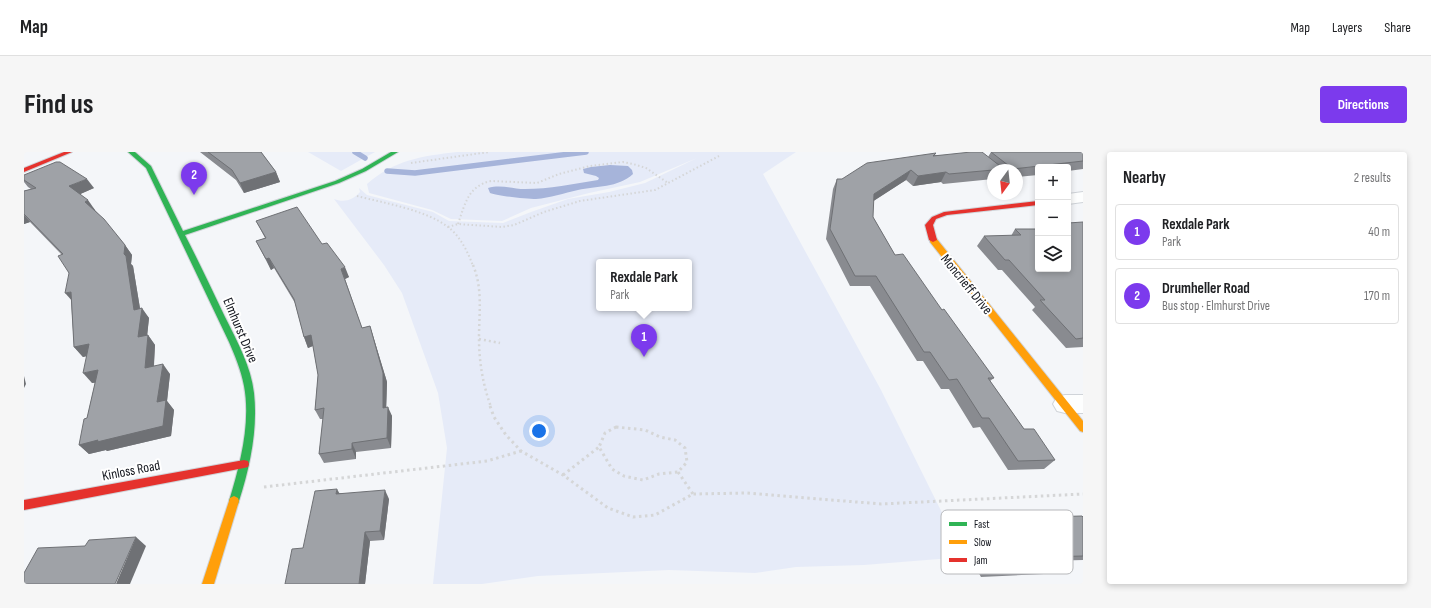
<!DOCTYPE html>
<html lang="en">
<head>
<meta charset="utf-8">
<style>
  body { margin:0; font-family:"Sofia Sans Condensed",sans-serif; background:#f6f6f6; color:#202124 }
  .controls { position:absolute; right:12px; top:12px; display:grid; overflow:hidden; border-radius:4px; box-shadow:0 2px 6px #0003 }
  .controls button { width:36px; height:36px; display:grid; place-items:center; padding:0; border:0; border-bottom:1px solid #e0e0e0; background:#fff; color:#202124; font:20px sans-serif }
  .compass { position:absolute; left:963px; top:12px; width:36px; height:36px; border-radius:50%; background:#fff; box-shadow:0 2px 6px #0003; rotate:195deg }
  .you { position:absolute; left:515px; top:279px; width:14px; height:14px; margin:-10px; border:3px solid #fff; border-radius:50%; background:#1a73e8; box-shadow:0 0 0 6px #1a73e833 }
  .badge { display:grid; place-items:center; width:26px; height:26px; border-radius:50%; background:#7c3aed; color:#fff; font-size:13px; font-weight:700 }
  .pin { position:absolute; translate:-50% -33px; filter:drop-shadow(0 1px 2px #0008) }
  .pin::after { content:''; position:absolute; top:21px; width:14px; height:12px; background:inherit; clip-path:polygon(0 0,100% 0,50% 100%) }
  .popup { position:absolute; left:572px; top:107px; width:96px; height:52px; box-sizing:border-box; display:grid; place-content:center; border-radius:4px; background:#fff; filter:drop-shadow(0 1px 3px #0005); font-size:13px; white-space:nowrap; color:#757577 }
  .popup b { font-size:15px; color:#202124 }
  .popup::after { content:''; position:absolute; left:50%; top:100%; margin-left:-8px; border:8px solid transparent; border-top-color:#fff }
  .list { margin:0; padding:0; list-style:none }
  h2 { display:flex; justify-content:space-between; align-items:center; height:52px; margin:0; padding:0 16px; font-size:17px }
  h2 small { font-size:13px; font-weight:400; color:#757577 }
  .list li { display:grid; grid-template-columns:26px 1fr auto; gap:12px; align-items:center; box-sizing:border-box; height:56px; margin:0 8px 8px; padding:0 8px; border:1px solid #e0e0e0; border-radius:4px }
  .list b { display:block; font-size:15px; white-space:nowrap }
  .list p { margin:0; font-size:13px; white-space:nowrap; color:#757577 }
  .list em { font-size:13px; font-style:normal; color:#757577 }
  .icon { flex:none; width:22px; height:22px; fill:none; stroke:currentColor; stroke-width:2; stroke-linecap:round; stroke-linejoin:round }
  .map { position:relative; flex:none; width:1059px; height:432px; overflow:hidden; border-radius:4px }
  header { display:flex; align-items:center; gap:24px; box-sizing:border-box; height:56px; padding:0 20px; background:#fff; border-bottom:1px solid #e0e0e0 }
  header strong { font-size:19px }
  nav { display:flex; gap:22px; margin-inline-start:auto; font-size:14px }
  .intro { display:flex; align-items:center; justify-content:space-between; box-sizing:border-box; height:96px; padding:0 24px }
  h1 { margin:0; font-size:28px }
  .button { padding:10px 18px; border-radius:4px; background:#7c3aed; color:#fff; font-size:14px; font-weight:700 }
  main { display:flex; gap:24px; padding:0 24px }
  aside { flex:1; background:#fff; border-radius:4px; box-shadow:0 2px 6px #0003 }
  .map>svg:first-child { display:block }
  .green { fill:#e6ebf8; fill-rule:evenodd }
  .water { fill:#a6b4da }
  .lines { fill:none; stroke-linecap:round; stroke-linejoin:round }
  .stream { stroke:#a6b4da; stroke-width:5.5 }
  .street-casing { stroke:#d0d4d9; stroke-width:2 }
  .fast-casing { stroke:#d0d4d9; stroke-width:2 }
  .slow-casing { stroke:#d0d4d9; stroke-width:2 }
  .jam-casing { stroke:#d0d4d9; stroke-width:2 }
  .path-far2 { stroke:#d5d6d7; stroke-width:2; stroke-dasharray:1.5 2.5; stroke-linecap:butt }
  .path-far1 { stroke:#d5d6d7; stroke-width:2.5; stroke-dasharray:2 3; stroke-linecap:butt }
  .path { stroke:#d5d6d7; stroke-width:3; stroke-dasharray:2.5 3.5; stroke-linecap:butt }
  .street { fill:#fdfefe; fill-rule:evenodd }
  .fast { fill:#30b455; fill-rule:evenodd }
  .slow { fill:#ff9f0a; fill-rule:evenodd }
  .jam { fill:#e5322d; fill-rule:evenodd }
  .wall { fill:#898b90 }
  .shaded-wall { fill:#6f7175 }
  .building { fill:#9fa2a7; stroke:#6f7175 }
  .labels { text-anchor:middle; stroke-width:4; stroke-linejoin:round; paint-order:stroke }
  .street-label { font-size:14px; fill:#10131b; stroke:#fff }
  .key { fill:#fff; stroke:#b7b8bb; stroke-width:1 }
  .key-label { font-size:11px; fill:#10131b }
</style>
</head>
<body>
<header>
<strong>Map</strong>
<nav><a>Map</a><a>Layers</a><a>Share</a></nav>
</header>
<div class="intro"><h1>Find us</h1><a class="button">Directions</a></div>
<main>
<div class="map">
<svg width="1059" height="432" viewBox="0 0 1059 432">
  <rect width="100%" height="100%" fill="#f4f6f9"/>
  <!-- green -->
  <g class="green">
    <polygon points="284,0 351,0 317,19"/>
    <path d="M433,0H772L739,22L857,238L940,405L840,413L772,415L731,421L645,418L514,424L458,432H409L423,296L414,241L378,141L360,113L310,47C320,51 329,48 336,40L335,36L343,43L409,60L425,69L479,71L507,60L544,47L585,40L621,31L673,6L616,30L565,41L507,56L478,69L427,67L408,58L345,41L343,32C370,8 398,4 433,0ZM575,110H665V156H575Z"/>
  </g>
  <!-- water -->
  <path class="water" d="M586,13L604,14L608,18L609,22C594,36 572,34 554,38C540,41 526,46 512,47C502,47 474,44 466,41L464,36C477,32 488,37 501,37C525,37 550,32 574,28L575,26L572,24L560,21L559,17L567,15Z"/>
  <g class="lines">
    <!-- stream -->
    <g class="stream">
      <polyline points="331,0 341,6"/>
      <polyline points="363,19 391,21 562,0"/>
    </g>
    <defs>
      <g id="street">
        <polygon points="1059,40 1059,50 1044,52 1044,42"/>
        <polygon points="1041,243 1059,243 1059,261 1041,261 1033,259 1029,252 1033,245"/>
      </g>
      <path id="fast" d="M104,0H111L127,14L159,79L311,29L338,17L367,0H374L342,19L315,31L161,83C175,110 188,138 201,165C213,189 227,214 230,241C234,277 226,315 215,349L214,352L210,354L206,352L205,349C216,313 227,271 220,234C217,218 211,204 205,190L122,16Z"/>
      <g id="slow">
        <polygon points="906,86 912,86 1059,269 1059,280 1056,279 906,90"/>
        <polygon points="210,344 214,346 215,349 190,432 178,432 205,349 206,346"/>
      </g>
      <g id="jam">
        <polygon points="40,0 48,0 0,20 0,16"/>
        <polygon points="1014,49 1014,53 923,63 912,67 909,73 913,88 909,90 905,88 901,73 908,65 920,60"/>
        <polygon points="220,308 224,309 225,312 224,315 220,316 0,358 0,348"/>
      </g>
    </defs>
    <!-- street casing -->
    <use href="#street" class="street-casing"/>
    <!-- fast casing -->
    <use href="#fast" class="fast-casing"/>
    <!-- slow casing -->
    <use href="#slow" class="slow-casing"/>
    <!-- jam casing -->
    <use href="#jam" class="jam-casing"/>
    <!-- path-far2 -->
    <g class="path-far2">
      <polyline points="387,11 465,0"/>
      <path d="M333,44C360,51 402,58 424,75C436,84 444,100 449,114"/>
      <path d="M434,72C441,52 444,34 467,29L513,31L535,22L566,14L599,10L609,12L622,16L644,31"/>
      <polyline points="424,75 434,72 478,75 490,73 520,60 556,49 631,38 695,4"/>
    </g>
    <!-- path-far1 -->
    <g class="path-far1">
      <path d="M449,113C459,137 455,161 455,186C455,210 459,233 467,255"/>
      <polyline points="455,187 476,191"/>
    </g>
    <!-- path -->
    <g class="path">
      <polyline points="466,254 470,265 482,283 497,299 539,323 584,356 609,365 631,363 669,342 722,341 857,352 1059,342"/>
      <polygon points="592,275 621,278 636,285 651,288 661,296 663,310 654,320 635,322 619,328 600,324 588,317 575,295 581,281"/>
      <polyline points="654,320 669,342"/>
      <polyline points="539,323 575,295"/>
      <polyline points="240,335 463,309 497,299"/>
    </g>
    <!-- street -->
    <use href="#street" class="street"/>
    <!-- fast -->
    <use href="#fast" class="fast"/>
    <!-- slow -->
    <use href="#slow" class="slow"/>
    <!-- jam -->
    <use href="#jam" class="jam"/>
  </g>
  <!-- wall -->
  <g class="wall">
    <polygon points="176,0 237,0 252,20 256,30 220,41 212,28"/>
    <polygon points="967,0 1059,0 1059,17 1044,19 1044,15 1014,15 1014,23 993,25 993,18 969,18 969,27 919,32 917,30 889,34 882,28 849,49 849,65 871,103 918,158 970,226 966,229 1000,277 1031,308 1020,317 984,318 956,275 949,276 925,237 917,237 899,209 893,209 846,134 826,134 802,87 809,37 813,27 818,27 912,1 911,3 964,5"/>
    <polygon points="0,23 70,36 56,42 71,58 101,93 108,103 107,112 109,114 116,156 125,166 123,183 124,183 131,193 130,214 146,222 143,249 150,258 147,284 83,299 82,298 65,302 55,293 63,266 71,231 68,231 62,204 59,205 50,195 47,148 45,121 38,103 6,70 0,72 0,39 7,37 4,35 0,30"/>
    <polygon points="232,69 298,92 325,125 321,127 338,176 346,174 363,230 362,255 368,264 367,296 332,300 332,307 300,311 295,302 299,267 296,267 291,258 294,223 289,194 284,196 280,185 271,151 250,116 247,118 232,89 241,86"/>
    <polygon points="1059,70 1059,195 1042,196 1008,158 1011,155 978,118 974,118 953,94 960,84 987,84 991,77 1014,77 1014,117"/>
    <polygon points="315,341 365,347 360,388 346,389 341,432 261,432 279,396"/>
    <polygon points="1020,365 1059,365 1059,408 1022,409 1027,418 1020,422 957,425 937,390 943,386 1021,382 1013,370"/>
  </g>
  <!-- shaded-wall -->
  <g class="shaded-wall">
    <polygon points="887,18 882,28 845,52 850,42"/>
    <polygon points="252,20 256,30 220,41 216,31"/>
    <polygon points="922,20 917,30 889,34 894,24"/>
    <polygon points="63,27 70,36 52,44 45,34"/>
    <polygon points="64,48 71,58 68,60 61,50"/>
    <polygon points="0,63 6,70 0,72"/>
    <polygon points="101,93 108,103 107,112 109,114 117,163 118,156 125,166 122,195 114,185 110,158 100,102"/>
    <polygon points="245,106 250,116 247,118 242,107"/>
    <polygon points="321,115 325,125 321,127 317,117"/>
    <polygon points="47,140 50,151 41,141"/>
    <polygon points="346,174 363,230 362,265 359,256"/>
    <polygon points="124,183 131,193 129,226 121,216"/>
    <polygon points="287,183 291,193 284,196 280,185"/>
    <polygon points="65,192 73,202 59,205 50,195"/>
    <polygon points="139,212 146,222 143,249 150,258 147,284 83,299 82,298 65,302 55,293 133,250"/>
    <polygon points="74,218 83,227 68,231 59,221"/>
    <polygon points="0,224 2,232 0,236"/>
    <polygon points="364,255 368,264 367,296 363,286"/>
    <polygon points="328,291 332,300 332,307 328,297"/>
    <polygon points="313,337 318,346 312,342"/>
    <polygon points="361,338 365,347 360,388 356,379"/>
    <polygon points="341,380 346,389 341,432 335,432"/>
    <polygon points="112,385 122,394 106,432 92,432"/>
  </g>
  <!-- building -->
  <g class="building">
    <polygon points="184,0 237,0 252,20 216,31 208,18"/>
    <polygon points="947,0 958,0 980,17 925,22 922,20 894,24 887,18 850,42 849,65 871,103 879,102 918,158 920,157 970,226 964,226 1000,277 1010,277 1031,308 994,309 965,266 958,266 933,227 925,228 906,200 900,200 852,124 831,124 806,77 813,27 818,27 843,11 912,1 909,4"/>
    <polygon points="967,0 1059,0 1059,9 989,17"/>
    <polygon points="32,10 36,10 63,27 45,34 64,48 61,50 80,67 101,93 100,102 102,104 110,158 118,156 114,185 124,183 121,216 139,212 133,250 142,248 139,274 73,290 74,288 55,293 60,267 63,266 74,218 59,221 65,192 50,195 47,140 41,141 45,121 34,104 39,102 0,62 0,39 12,36 0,28 0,23"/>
    <polygon points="273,55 298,92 303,91 321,115 317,117 338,176 346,174 359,221 359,256 364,255 363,286 328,291 328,297 295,302 300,256 291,258 294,223 287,183 280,185 270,147 245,106 242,107 232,89 242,86 232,69"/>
    <polygon points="1059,70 1059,186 1052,187 1016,148 1021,148 985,108 981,108 960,84 997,83 991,77 1014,77 1014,117 1044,117 1044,76 1045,76 1044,76 1044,71"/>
    <polygon points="313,337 312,342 361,338 356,379 341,380 335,432 261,432 268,397 279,396 291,339"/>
    <polygon points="1058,364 1059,365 1059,404 1019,405 1027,418 962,421 943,386 1030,382 1020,365"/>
    <polygon points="112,385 91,432 0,432 0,421 14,396 61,394 65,388"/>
  </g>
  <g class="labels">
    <!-- street labels -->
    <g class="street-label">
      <text transform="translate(943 132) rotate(51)" y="5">Moncrieff Drive</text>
      <text transform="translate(217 178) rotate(67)" y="5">Elmhurst Drive</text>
      <text transform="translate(107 318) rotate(-11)" y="5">Kinloss Road</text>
    </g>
  </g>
  <!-- legend -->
  <rect x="917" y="358" width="132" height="64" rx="6" class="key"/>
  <rect x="925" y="370" width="18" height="4" fill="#30b455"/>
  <rect x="925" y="388" width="18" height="4" fill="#ff9f0a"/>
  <rect x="925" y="406" width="18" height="4" fill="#e5322d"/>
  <g class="key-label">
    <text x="950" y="376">Fast</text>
    <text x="950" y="394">Slow</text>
    <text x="950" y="412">Jam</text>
  </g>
</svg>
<div class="controls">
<button>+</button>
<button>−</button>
<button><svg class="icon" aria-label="layers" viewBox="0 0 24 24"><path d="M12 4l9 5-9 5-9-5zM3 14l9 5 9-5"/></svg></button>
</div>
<svg class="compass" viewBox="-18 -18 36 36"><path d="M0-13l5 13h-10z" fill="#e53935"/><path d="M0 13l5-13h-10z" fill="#757577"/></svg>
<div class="you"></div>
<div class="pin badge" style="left:620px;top:205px">1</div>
<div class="popup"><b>Rexdale Park</b>Park</div>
<div class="pin badge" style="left:170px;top:43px">2</div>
</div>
<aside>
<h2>Nearby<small>2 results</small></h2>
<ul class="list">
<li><span class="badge">1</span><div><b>Rexdale Park</b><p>Park</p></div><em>40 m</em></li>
<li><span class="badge">2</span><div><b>Drumheller Road</b><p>Bus stop · Elmhurst Drive</p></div><em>170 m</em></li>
</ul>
</aside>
</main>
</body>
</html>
